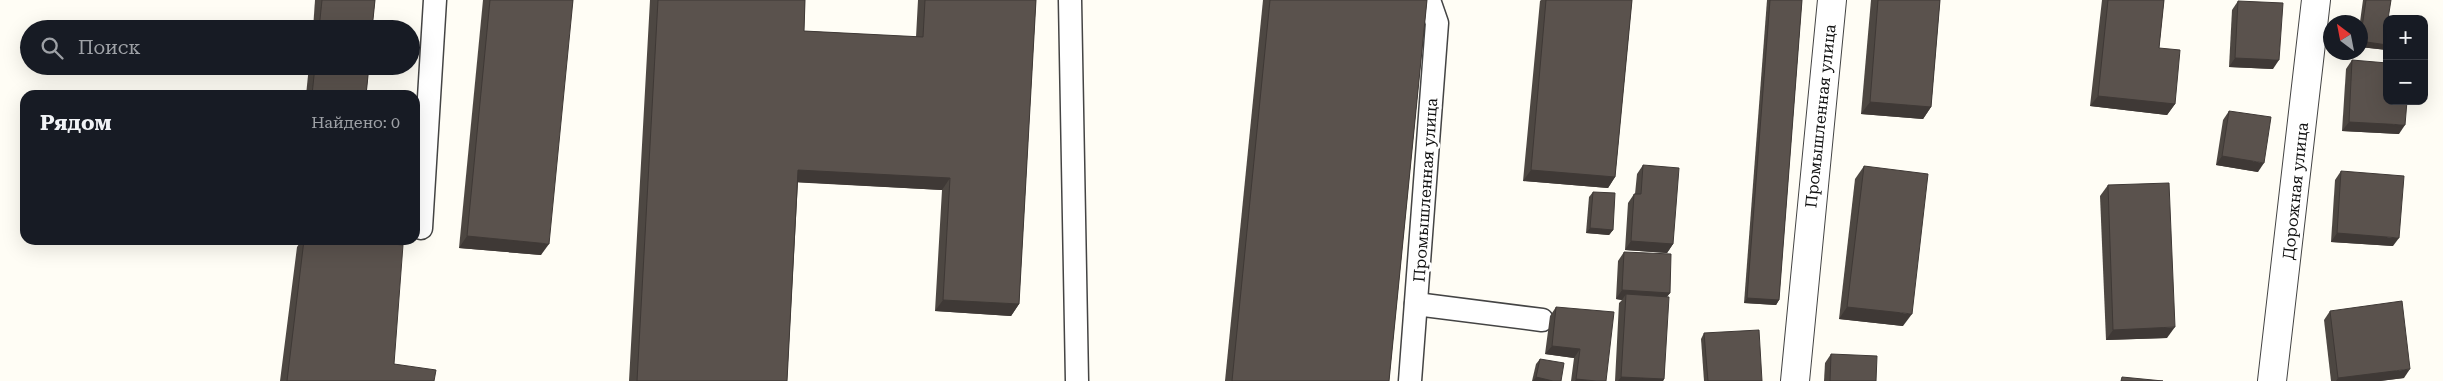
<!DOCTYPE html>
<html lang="ru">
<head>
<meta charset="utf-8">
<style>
  body { margin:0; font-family:"Roboto Serif",serif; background:#242831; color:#f1f3f6 }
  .controls { position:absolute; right:15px; top:15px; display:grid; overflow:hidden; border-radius:10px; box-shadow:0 5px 20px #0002 }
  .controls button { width:45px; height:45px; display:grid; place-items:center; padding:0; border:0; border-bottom:1px solid #363941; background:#171b24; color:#f1f3f6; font:25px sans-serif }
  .compass { position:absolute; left:2323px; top:15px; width:45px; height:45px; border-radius:50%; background:#171b24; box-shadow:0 5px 20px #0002; rotate:328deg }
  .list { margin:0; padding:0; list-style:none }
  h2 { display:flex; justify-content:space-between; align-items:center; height:65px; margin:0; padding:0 20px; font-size:21px }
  h2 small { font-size:16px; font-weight:400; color:#9ea1a6 }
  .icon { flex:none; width:28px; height:28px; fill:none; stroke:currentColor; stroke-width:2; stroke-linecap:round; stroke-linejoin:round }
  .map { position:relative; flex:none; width:2443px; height:381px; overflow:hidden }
  .search { position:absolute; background:#171b24; box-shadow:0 5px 20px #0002; left:20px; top:20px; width:400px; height:55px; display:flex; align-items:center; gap:12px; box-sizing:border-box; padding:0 18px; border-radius:28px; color:#9ea1a6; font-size:19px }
  .panel { position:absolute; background:#171b24; box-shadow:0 5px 20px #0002; left:20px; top:90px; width:400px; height:155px; border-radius:15px }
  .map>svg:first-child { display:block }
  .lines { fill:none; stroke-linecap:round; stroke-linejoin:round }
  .service-casing { stroke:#444; stroke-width:25 }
  .minor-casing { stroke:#444; stroke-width:30 }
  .service { stroke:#fff; stroke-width:22 }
  .minor { stroke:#fff; stroke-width:28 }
  .wall { fill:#4d4742 }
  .shaded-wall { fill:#3f3936 }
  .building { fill:#5a524d; stroke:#3f3936 }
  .labels { text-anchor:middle; stroke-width:5; stroke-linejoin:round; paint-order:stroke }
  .street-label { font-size:16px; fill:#111; stroke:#fff }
</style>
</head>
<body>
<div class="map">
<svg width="2443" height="381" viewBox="0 0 2443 381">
  <rect width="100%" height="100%" fill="#fffdf5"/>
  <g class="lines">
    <defs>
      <g id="service">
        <polyline points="1070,0 1077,381"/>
        <polyline points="421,228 435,0"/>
        <polyline points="1416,304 1542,320"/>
        <polyline points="1410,381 1437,23 1429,0"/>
      </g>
      <g id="minor">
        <polyline points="1795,381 1832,0"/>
        <polyline points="2272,381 2316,0"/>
      </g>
    </defs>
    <!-- service casing -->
    <use href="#service" class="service-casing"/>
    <!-- minor casing -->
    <use href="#minor" class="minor-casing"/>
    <!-- service -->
    <use href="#service" class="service"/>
    <!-- minor -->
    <use href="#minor" class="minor"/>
  </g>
  <!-- wall -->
  <g class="wall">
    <polygon points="315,0 375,0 372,29 313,29"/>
    <polygon points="483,0 573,0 541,255 459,248"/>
    <polygon points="650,0 805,0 804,31 916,37 918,0 1036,0 1019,304 1011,316 935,311 942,190 798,182 787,381 629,381"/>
    <polygon points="1263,0 1427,0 1389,381 1225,381"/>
    <polygon points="1541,0 1632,0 1615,177 1608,188 1523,181 1540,1"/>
    <polygon points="1767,0 1802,0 1779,300 1776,305 1744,303"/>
    <polygon points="1871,0 1940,0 1931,107 1923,119 1861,114"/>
    <polygon points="2102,0 2164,0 2159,48 2175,104 2167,115 2090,106"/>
    <polygon points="2363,0 2391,0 2387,19 2387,50 2360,47 2360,22"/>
    <polygon points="2238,1 2273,69 2229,67 2232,10"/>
    <polygon points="2352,60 2399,134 2342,131 2346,69"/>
    <polygon points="309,66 369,66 366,95 306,95"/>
    <polygon points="2229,111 2258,172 2216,165 2223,120"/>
    <polygon points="1643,165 1673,244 1667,253 1625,250 1628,203 1634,194 1635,194 1637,174"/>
    <polygon points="1864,166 1903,326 1839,319 1855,179"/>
    <polygon points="2341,171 2393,246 2331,242 2335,180"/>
    <polygon points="2108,185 2167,338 2106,340 2100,196"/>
    <polygon points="1593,192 1613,230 1609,235 1586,233 1589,197"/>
    <polygon points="299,240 350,240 394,364 434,381 280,381 297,247 302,240"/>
    <polygon points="1624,252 1670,293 1667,297 1664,379 1663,381 1615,381 1619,303 1622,300 1616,299 1618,261"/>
    <polygon points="1556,307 1606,381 1571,381 1574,358 1545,354 1550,316"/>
    <polygon points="2330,311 2404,378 2380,381 2331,381 2324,320"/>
    <polygon points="1704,333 1762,381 1704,381 1701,339"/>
    <polygon points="1831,354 1876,381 1824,381 1825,363"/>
    <polygon points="1540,359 1561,381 1532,381 1536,364"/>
  </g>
  <!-- shaded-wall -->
  <g class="shaded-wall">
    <polygon points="2360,41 2387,45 2387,50 2360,47"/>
    <polygon points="2235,58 2279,60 2273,69 2229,67"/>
    <polygon points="2098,96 2175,104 2167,115 2090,106"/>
    <polygon points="1870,102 1931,107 1923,119 1861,114"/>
    <polygon points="2349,122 2405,125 2399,134 2342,131"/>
    <polygon points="2222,156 2264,163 2258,172 2216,165"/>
    <polygon points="798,170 950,178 942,190 790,182"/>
    <polygon points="1531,170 1615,177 1608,188 1523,181"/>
    <polygon points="1590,228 1613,230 1609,235 1586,233"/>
    <polygon points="2337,233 2399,238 2393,246 2331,242"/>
    <polygon points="467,236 549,244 541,255 459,248"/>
    <polygon points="1631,241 1673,244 1667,253 1625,250"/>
    <polygon points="1622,290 1670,293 1663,301 1626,294 1622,300 1616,299"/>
    <polygon points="1747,298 1779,300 1776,305 1744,303"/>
    <polygon points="943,300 1019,304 1011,316 935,311"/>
    <polygon points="1847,307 1912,314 1903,326 1839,319"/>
    <polygon points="2175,327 2167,338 2106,340 2113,330"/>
    <polygon points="1552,346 1580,349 1574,358 1545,354"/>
    <polygon points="2410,369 2404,378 2380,381 2336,381 2338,378"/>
    <polygon points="1536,377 1553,381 1533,381"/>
    <polygon points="1621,377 1664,379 1663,381 1618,381"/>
    <polygon points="1576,379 1596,381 1575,381"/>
  </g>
  <!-- building -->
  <g class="building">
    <polygon points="322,0 375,0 372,29 319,29"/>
    <polygon points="490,0 573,0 549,244 467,236"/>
    <polygon points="658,0 805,0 804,31 923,37 925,0 1036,0 1019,304 943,300 950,178 798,170 787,381 637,381"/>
    <polygon points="1270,0 1427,0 1389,381 1232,381"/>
    <polygon points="1546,0 1632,0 1615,177 1531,170"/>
    <polygon points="1770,0 1802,0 1779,300 1747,298"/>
    <polygon points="1878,0 1940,0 1931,107 1870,102"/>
    <polygon points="2108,0 2164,0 2159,48 2180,50 2175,104 2098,96"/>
    <polygon points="2366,0 2391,0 2388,19 2387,19 2387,45 2360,41"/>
    <polygon points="2238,1 2283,3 2279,60 2235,58"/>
    <polygon points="2352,60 2387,63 2387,101 2407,101 2405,125 2349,122"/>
    <polygon points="315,66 369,66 366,95 312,95"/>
    <polygon points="2229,111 2271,117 2264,163 2222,156"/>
    <polygon points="1643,165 1679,168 1673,244 1631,241 1634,194 1641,194"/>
    <polygon points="1864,166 1928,174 1912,314 1847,307"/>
    <polygon points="2341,171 2404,176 2399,238 2337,233"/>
    <polygon points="2169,183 2175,327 2113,330 2108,185"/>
    <polygon points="1593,192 1615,193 1613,230 1590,228"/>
    <polygon points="304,240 350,240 403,245 394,364 436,370 434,381 287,381"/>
    <polygon points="1624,252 1671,254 1670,293 1622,290"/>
    <polygon points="1626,294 1669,297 1664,379 1621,377"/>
    <polygon points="2402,301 2410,369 2338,378 2330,311"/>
    <polygon points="1556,307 1614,312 1606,381 1596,381 1576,379 1580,349 1552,346"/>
    <polygon points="1759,330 1762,381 1708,381 1704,333"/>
    <polygon points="1831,354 1877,356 1876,381 1830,381"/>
    <polygon points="1540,359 1564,363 1561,381 1553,381 1536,377"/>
    <polygon points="2122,377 2163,381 2121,381"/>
  </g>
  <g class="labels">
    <!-- street labels -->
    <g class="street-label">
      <text transform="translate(1820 116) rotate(-84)" y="6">Промышленная улица</text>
      <text transform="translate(1425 190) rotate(-86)" y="6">Промышленная улица</text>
      <text transform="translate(2295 191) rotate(-84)" y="6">Дорожная улица</text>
    </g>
  </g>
</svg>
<div class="controls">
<button>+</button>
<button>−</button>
</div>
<svg class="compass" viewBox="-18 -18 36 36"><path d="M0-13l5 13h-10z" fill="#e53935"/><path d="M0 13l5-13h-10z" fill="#9ea1a6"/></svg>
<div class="search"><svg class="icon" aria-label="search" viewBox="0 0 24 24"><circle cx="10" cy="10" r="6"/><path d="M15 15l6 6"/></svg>Поиск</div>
<section class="panel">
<h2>Рядом<small>Найдено: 0</small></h2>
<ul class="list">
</ul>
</section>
</div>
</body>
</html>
